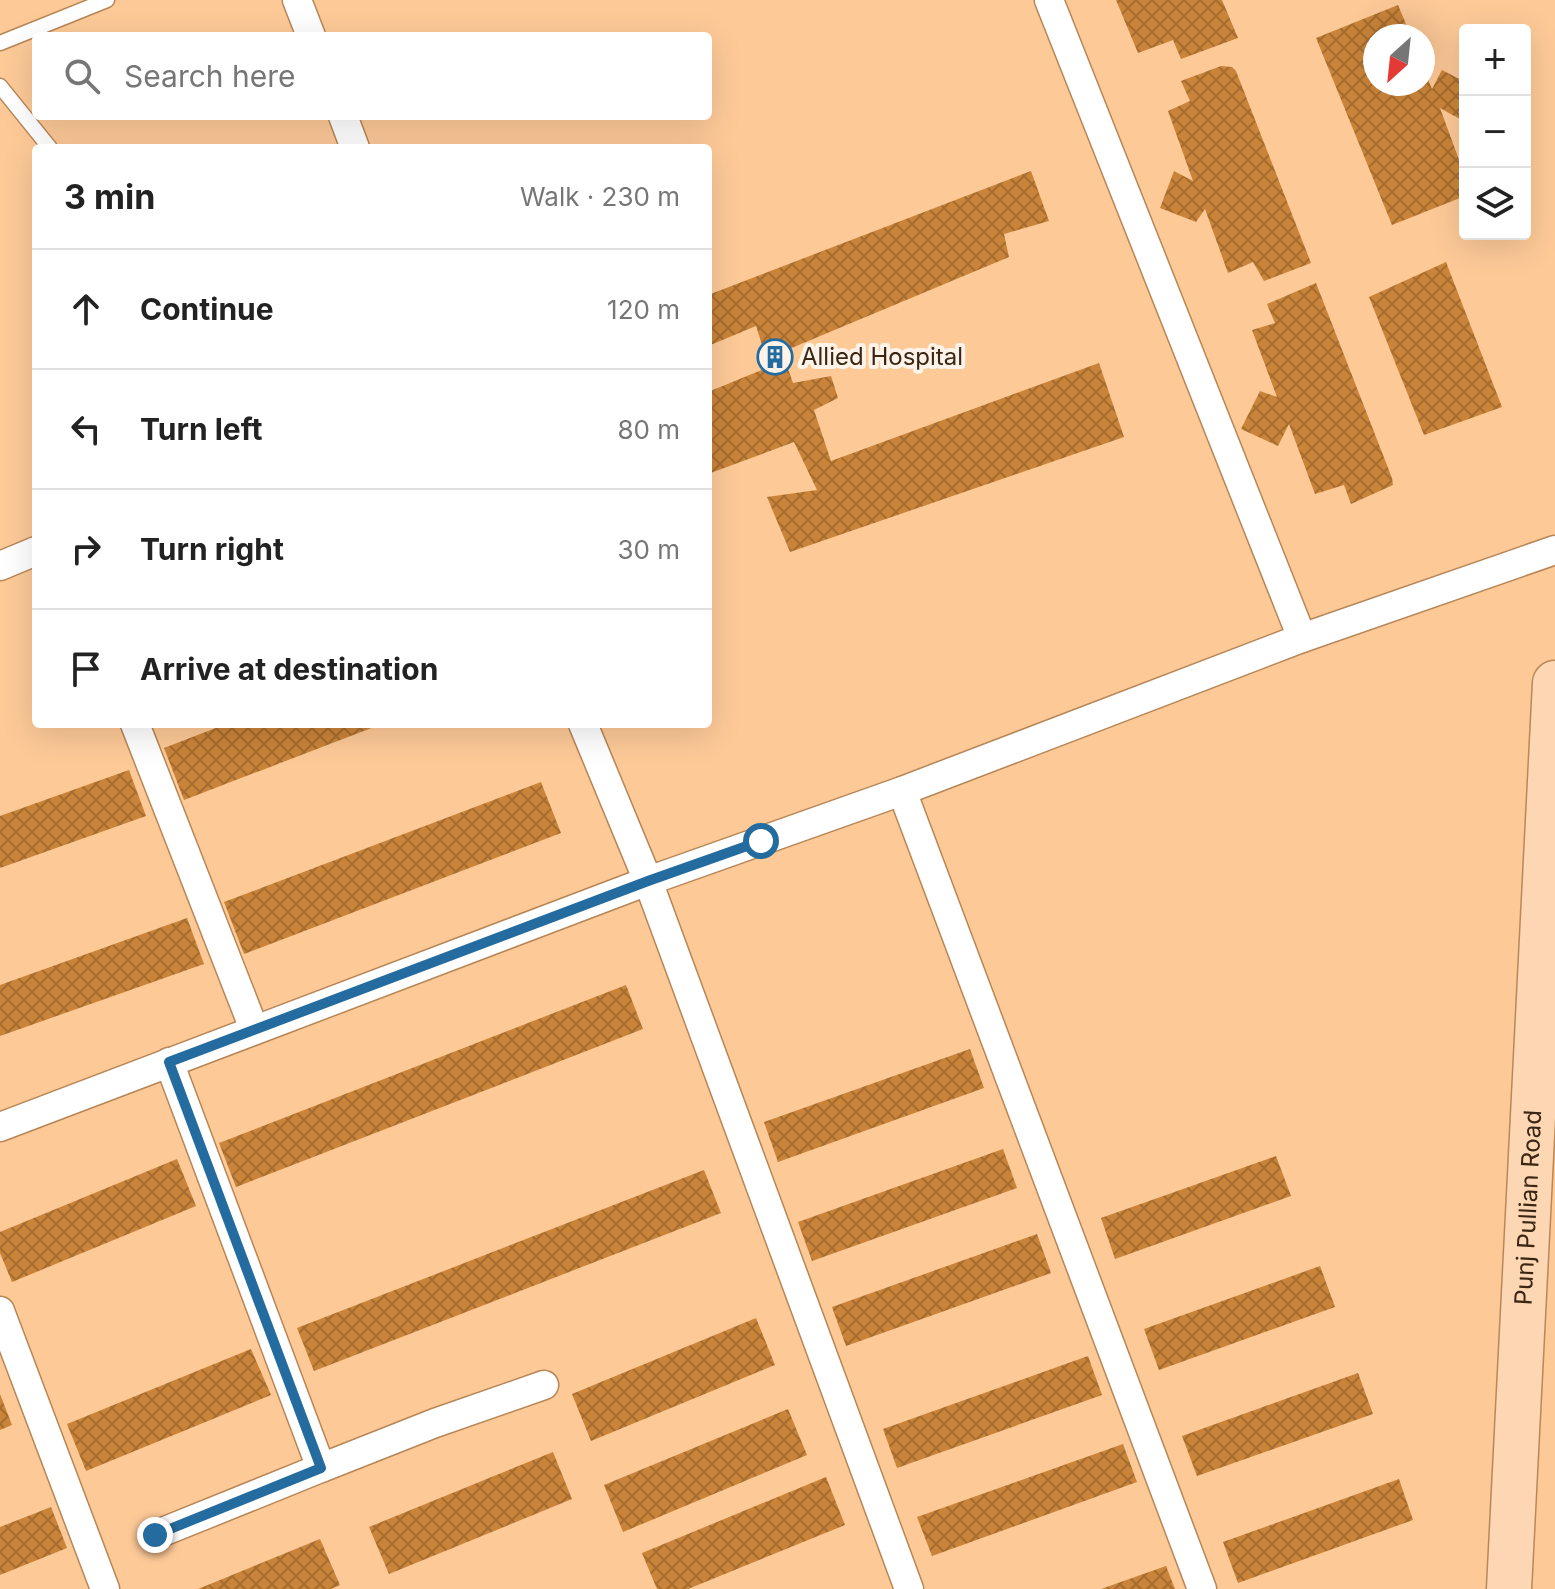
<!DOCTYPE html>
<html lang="en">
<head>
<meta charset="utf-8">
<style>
  body { margin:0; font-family:Inter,sans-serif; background:#f6f6f6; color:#222 }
  .controls { position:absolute; right:24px; top:24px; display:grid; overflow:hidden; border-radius:8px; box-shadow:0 8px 32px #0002 }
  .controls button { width:72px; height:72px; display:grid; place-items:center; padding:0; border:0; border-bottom:2px solid #e0e0e0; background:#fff; color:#222; font:40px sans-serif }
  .compass { position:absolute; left:1363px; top:24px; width:72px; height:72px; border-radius:50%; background:#fff; box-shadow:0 8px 32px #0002; rotate:207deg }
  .stop { position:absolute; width:24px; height:24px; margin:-18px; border:6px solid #246ca0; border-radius:50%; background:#fff }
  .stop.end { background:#246ca0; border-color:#fff; box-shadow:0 2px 8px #0008 }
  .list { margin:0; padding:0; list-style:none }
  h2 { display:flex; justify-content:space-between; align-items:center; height:104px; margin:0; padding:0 32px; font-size:34px }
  h2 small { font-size:26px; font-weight:400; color:#767676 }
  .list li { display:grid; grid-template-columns:52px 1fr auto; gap:24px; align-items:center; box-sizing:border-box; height:120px; padding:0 32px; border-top:2px solid #e0e0e0 }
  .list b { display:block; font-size:30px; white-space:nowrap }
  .list em { font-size:26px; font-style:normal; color:#767676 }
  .icon { flex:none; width:44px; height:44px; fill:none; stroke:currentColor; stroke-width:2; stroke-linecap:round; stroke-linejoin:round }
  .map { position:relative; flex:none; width:1555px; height:1589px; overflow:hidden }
  .search { position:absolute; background:#fff; box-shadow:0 8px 32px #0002; left:32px; top:32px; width:680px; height:88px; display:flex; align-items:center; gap:20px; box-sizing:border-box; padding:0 28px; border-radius:8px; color:#767676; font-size:30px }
  .panel { position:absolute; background:#fff; box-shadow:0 8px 32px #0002; left:32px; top:144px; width:680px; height:584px; border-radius:8px }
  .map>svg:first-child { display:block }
  .building { fill:url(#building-cross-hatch) }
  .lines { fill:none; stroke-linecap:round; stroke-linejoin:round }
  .lane-casing { stroke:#b78657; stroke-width:17 }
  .street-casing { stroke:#b78657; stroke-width:31 }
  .primary-casing { stroke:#b8885a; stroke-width:47 }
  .lane { stroke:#fff; stroke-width:14 }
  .street { stroke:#fff; stroke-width:28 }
  .primary { stroke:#fdd7b3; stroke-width:44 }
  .route { stroke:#246ca0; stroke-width:10 }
  .labels { text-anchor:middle; stroke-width:8; stroke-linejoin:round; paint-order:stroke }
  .poi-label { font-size:24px; fill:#3a2613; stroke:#fef3e9; text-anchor:start }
  .street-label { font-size:24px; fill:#3a2613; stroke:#fef3e9 }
</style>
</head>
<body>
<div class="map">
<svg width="1555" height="1589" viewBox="0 0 1555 1589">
  <defs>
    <pattern id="building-cross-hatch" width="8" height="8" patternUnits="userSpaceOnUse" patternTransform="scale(2)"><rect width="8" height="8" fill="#ca8439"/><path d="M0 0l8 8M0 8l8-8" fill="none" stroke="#a56c2f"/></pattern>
  </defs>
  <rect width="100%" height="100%" fill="#fdc997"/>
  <!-- building -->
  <g class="building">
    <polygon points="1116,0 1222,0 1238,38 1181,59 1173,40 1138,53"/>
    <polygon points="1398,5 1411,36 1375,36 1375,84 1423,84 1423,67 1432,89 1442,70 1465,82 1465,122 1440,108 1465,176 1465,196 1392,225 1316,38"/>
    <polygon points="1221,66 1232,67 1236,71 1311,263 1264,281 1253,262 1228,273 1205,209 1196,222 1160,208 1174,171 1193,181 1168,111 1190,101 1181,81"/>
    <polygon points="1031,171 1049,221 1004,234 1009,257 782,352 793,383 831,376 838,398 814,410 831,461 1099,363 1124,437 790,552 767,497 817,490 794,442 708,474 708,392 769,367 756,326 708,346 708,295"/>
    <polygon points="1446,262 1502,407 1424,435 1369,297"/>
    <polygon points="1316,283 1392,478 1393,485 1351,504 1344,485 1315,494 1289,424 1278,446 1241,429 1260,391 1277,397 1252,330 1275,323 1267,304"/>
    <polygon points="226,724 382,724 184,800 164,748"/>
    <polygon points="129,770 146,816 0,868 0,816"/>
    <polygon points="541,782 561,833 244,954 224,902"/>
    <polygon points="187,918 204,964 0,1036 0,985"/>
    <polygon points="626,985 643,1029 236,1187 219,1143"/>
    <polygon points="970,1049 984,1088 778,1162 764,1122"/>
    <polygon points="1003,1149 1017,1188 812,1261 798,1222"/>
    <polygon points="1276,1156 1291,1196 1115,1259 1101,1218"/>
    <polygon points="177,1159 196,1206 12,1282 0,1253 0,1232"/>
    <polygon points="704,1170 721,1213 314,1371 297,1328"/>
    <polygon points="1037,1234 1051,1273 846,1346 832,1307"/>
    <polygon points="1320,1266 1335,1307 1159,1370 1144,1329"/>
    <polygon points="756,1318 775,1365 591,1441 572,1394"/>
    <polygon points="251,1349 271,1395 86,1471 67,1424"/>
    <polygon points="1088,1356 1102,1395 897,1468 883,1429"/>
    <polygon points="1358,1373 1373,1414 1197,1476 1182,1436"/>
    <polygon points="0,1394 12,1425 0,1430"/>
    <polygon points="788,1409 807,1455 623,1532 604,1485"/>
    <polygon points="1123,1444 1137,1482 932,1556 917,1517"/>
    <polygon points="553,1452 572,1499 389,1574 369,1527"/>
    <polygon points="826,1477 845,1525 688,1589 657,1589 642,1553"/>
    <polygon points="1399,1479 1413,1520 1238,1583 1223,1542"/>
    <polygon points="51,1507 67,1548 0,1575 0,1527"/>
    <polygon points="320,1539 340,1585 331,1589 198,1589"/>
    <polygon points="1166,1566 1175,1589 1101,1589"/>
  </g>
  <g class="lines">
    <defs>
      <g id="lane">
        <polyline points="0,43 107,0"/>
        <polyline points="0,86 50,148"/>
      </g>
      <g id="street">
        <polyline points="297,0 311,36"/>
        <polyline points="1049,0 1302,638"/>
        <polyline points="343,116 355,148"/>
        <polyline points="0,566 36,551"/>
        <polyline points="135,724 254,1029"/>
        <polyline points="583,724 648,881 909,1589"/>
        <polyline points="902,791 1202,1589"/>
        <polyline points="169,1062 321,1468 435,1423 544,1385"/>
        <polyline points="0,1127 648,881 902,791 1302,638 1555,550"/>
        <polyline points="0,1311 105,1589"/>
        <polyline points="155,1535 321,1468"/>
      </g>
      <g id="primary">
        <path id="s1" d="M1509,1589L1555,683"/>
      </g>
    </defs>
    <!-- lane casing -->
    <use href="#lane" class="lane-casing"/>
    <!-- street casing -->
    <use href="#street" class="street-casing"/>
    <!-- primary casing -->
    <use href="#primary" class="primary-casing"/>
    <!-- lane -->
    <use href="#lane" class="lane"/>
    <!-- street -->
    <use href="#street" class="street"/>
    <!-- primary -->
    <use href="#primary" class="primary"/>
  </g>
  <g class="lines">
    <!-- route -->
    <polyline class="route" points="155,1535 321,1468 169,1062 648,881 761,841"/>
  </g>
  <!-- icons -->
  <defs>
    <symbol id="building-ring" viewBox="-11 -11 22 22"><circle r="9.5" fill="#fef3e9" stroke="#246ca0" stroke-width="1.5"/><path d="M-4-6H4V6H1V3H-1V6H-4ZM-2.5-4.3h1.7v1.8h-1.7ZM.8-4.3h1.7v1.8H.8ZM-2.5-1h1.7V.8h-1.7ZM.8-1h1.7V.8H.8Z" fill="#246ca0"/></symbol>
  </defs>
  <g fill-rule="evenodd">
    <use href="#building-ring" x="755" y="337" width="40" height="40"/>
  </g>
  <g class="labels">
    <!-- poi labels -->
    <g class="poi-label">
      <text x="801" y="365">Allied Hospital</text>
    </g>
    <!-- street labels -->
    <g class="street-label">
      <text dy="8" stroke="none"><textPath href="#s1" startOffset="382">Punj Pullian Road</textPath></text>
    </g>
  </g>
</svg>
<div class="controls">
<button>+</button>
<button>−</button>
<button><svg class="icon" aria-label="layers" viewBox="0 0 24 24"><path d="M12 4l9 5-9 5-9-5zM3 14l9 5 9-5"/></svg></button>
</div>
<svg class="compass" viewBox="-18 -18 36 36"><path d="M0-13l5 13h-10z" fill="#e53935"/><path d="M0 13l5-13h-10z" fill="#767676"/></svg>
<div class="stop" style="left:761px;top:841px"></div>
<div class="stop end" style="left:155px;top:1535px"></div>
<div class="search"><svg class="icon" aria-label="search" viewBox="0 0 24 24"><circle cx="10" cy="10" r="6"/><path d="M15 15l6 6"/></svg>Search here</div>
<section class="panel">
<h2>3 min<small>Walk · 230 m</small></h2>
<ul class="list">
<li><svg class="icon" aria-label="ahead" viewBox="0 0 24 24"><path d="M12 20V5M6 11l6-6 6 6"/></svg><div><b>Continue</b></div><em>120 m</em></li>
<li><svg class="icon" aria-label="left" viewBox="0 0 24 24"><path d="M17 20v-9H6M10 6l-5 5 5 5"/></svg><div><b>Turn left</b></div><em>80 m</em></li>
<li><svg class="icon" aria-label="right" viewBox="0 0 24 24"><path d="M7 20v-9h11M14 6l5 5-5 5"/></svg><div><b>Turn right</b></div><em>30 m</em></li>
<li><svg class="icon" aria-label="arrive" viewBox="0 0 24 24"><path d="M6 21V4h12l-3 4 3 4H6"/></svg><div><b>Arrive at destination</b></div></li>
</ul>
</section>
</div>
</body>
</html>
